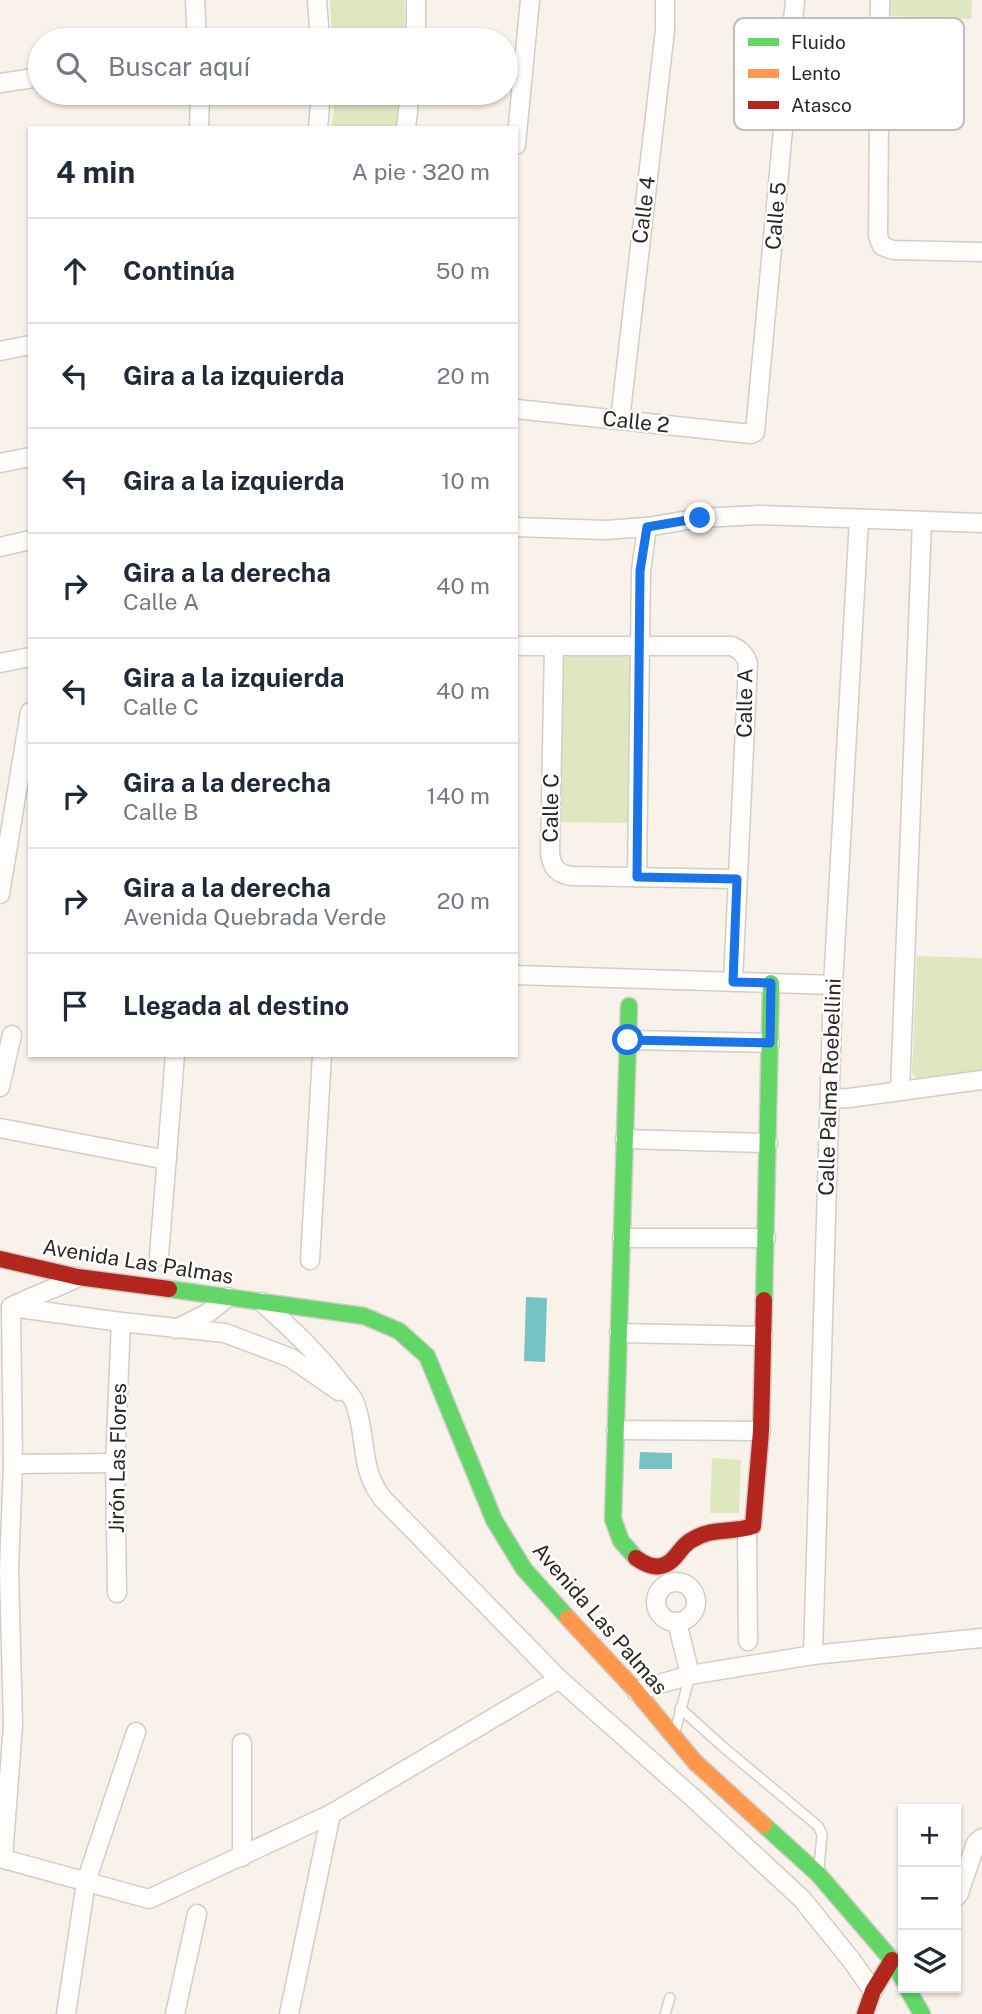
<!DOCTYPE html>
<html lang="es">
<head>
<meta charset="utf-8">
<style>
  body { margin:0; font-family:"Public Sans",sans-serif; background:#f6f6f7; color:#1f2937 }
  .controls { position:absolute; right:21px; bottom:21px; display:grid; overflow:hidden; border-radius:0px; box-shadow:0 2px 5px #0004 }
  .controls button { width:63px; height:63px; display:grid; place-items:center; padding:0; border:0; border-bottom:2px solid #e0e1e3; background:#fff; color:#1f2937; font:35px sans-serif }
  .stop { position:absolute; width:21px; height:21px; margin:-16px; border:5px solid #1a73e8; border-radius:50%; background:#fff }
  .stop.end { background:#1a73e8; border-color:#fff; box-shadow:0 2px 7px #0008 }
  .list { margin:0; padding:0; list-style:none }
  h2 { display:flex; justify-content:space-between; align-items:center; height:91px; margin:0; padding:0 28px; font-size:30px }
  h2 small { font-size:23px; font-weight:400; color:#747a83 }
  .list li { display:grid; grid-template-columns:46px 1fr auto; gap:21px; align-items:center; box-sizing:border-box; height:105px; padding:0 28px; border-top:2px solid #e0e1e3 }
  .list b { display:block; font-size:26px; white-space:nowrap }
  .list p { margin:0; font-size:23px; white-space:nowrap; color:#747a83 }
  .list em { font-size:23px; font-style:normal; color:#747a83 }
  .icon { flex:none; width:38px; height:38px; fill:none; stroke:currentColor; stroke-width:2; stroke-linecap:round; stroke-linejoin:round }
  .map { position:relative; flex:none; width:982px; height:2014px; overflow:hidden }
  .search { position:absolute; background:#fff; box-shadow:0 2px 5px #0004; left:28px; top:28px; width:490px; height:77px; display:flex; align-items:center; gap:18px; box-sizing:border-box; padding:0 24px; border-radius:38px; color:#747a83; font-size:26px }
  .panel { position:absolute; background:#fff; box-shadow:0 2px 5px #0004; left:28px; top:126px; width:490px; height:931px; border-radius:0px }
  .map>svg:first-child { display:block }
  .green { fill:#dee7c0 }
  .water { fill:#76c3c4 }
  .lines { fill:none; stroke-linecap:round; stroke-linejoin:round }
  .lane-casing { stroke:#d1cdc7; stroke-width:12 }
  .street-casing { stroke:#d1cdc7; stroke-width:21 }
  .fast-casing { stroke:#d1cdc7; stroke-width:19 }
  .slow-casing { stroke:#d1cdc7; stroke-width:19 }
  .jam-casing { stroke:#d1cdc7; stroke-width:19 }
  .lane { stroke:#fefdfc; stroke-width:9 }
  .street { stroke:#fefdfc; stroke-width:18 }
  .fast { stroke:#63d668; stroke-width:16 }
  .slow { stroke:#ff974d; stroke-width:16 }
  .jam { stroke:#b3261e; stroke-width:16 }
  .route { stroke:#1a73e8; stroke-width:9 }
  .labels { text-anchor:middle; stroke-width:5; stroke-linejoin:round; paint-order:stroke }
  .street-label { font-size:21px; fill:#2a2621; stroke:#fff }
  .key { fill:#fff; stroke:#bfbebc; stroke-width:2 }
  .key-label { font-size:19px; fill:#2a2621 }
</style>
</head>
<body>
<div class="map">
<svg width="982" height="2014" viewBox="0 0 982 2014">
  <rect width="100%" height="100%" fill="#f8f2eb"/>
  <!-- green -->
  <g class="green">
    <polygon points="330,0 404,0 406,40 332,40"/>
    <polygon points="890,0 972,0 971,19 890,16"/>
    <polygon points="335,93 402,93 399,128 332,128"/>
    <polygon points="560,654 631,655 629,823 557,822"/>
    <polygon points="917,956 982,958 982,1070 921,1080 916,1078 912,1074"/>
    <polygon points="712,1458 741,1460 739,1513 710,1513"/>
  </g>
  <!-- water -->
  <g class="water">
    <polygon points="526,1297 547,1298 545,1362 524,1361"/>
    <polygon points="640,1452 672,1453 672,1469 639,1469"/>
  </g>
  <g class="lines">
    <defs>
      <g id="lane">
        <polyline points="680,1708 722,1746 818,1826 822,1834 819,1869"/>
        <polyline points="675,1732 690,1675"/>
        <polyline points="665,2014 670,1998"/>
      </g>
      <g id="street">
        <polyline points="195,0 197,40"/>
        <polyline points="317,0 320,40"/>
        <polyline points="880,0 878,236 882,246 893,250 982,252"/>
        <polyline points="416,40 416,0"/>
        <polyline points="0,83 40,77"/>
        <polyline points="199,128 200,93"/>
        <polyline points="318,128 321,93"/>
        <polyline points="406,128 410,93"/>
        <polyline points="516,145 530,0"/>
        <polyline points="0,351 30,345"/>
        <polyline points="516,409 751,434 755,432 795,0"/>
        <polyline points="620,420 665,30 665,0"/>
        <polyline points="0,463 30,457"/>
        <polyline points="516,527 606,530 647,527 700,518 759,515 982,523"/>
        <polyline points="0,547 30,540"/>
        <path d="M516,646H732C740,650 745,654 748,663L733,982"/>
        <path d="M554,646L550,853C552,868 557,874 572,876L737,879"/>
        <polyline points="0,663 30,657"/>
        <polyline points="637,877 641,571 647,527"/>
        <polyline points="0,894 30,712"/>
        <polyline points="516,975 833,985"/>
        <polyline points="629,1040 770,1043"/>
        <polyline points="0,1087 12,1035"/>
        <polyline points="900,1090 922,521"/>
        <polyline points="830,1099 849,1098 982,1080"/>
        <polyline points="0,1128 167,1160"/>
        <polyline points="625,1139 768,1143"/>
        <polyline points="622,1238 766,1238"/>
        <polyline points="159,1256 175,1055"/>
        <polyline points="310,1260 322,1055"/>
        <path d="M262,1302C290,1328 318,1353 341,1384C345,1389 351,1395 354,1401C368,1434 358,1468 383,1499L559,1679L692,1797L802,1899L852,1961L873,1991"/>
        <polyline points="11,1307 121,1322 225,1333 291,1358 339,1391"/>
        <polyline points="176,1329 208,1313 228,1297"/>
        <polyline points="619,1333 763,1336"/>
        <polyline points="616,1430 761,1431"/>
        <polyline points="13,1464 115,1463"/>
        <polyline points="747,1529 748,1641"/>
        <circle cx="676" cy="1602" r="20"/>
        <polyline points="117,1593 115,1463 121,1322"/>
        <polyline points="677,1622 690,1675"/>
        <polyline points="813,1655 833,985 859,519"/>
        <polyline points="636,1691 690,1675 813,1655 982,1638"/>
        <polyline points="242,1743 242,1857"/>
        <polyline points="0,1858 149,1899 331,1814 559,1679"/>
        <path d="M3,1858L13,1725L9,1570L13,1464L11,1307C33,1295 56,1289 78,1277"/>
        <polyline points="956,1897 959,1893 976,1843 982,1838"/>
        <polyline points="66,2014 86,1882 136,1732"/>
        <polyline points="175,2014 197,1914"/>
        <polyline points="289,2014 331,1814"/>
      </g>
      <g id="fast">
        <polyline points="629,1006 613,1519 621,1541 636,1558"/>
        <polyline points="169,1289 364,1316 399,1331 427,1356 494,1520 524,1569 568,1618"/>
        <polyline points="764,1300 771,983"/>
        <polyline points="764,1825 818,1874 892,1960 903,1980"/>
        <polyline points="907,1988 922,2014"/>
      </g>
      <polyline id="slow" points="568,1618 636,1691 695,1762 764,1825"/>
      <g id="jam">
        <polyline points="0,1259 78,1277 169,1289"/>
        <path d="M636,1558C643,1563 652,1568 661,1566C675,1563 679,1548 690,1541C713,1526 730,1534 753,1526L761,1431L764,1300"/>
        <polyline points="865,2014 873,1991 892,1960"/>
      </g>
    </defs>
    <!-- lane casing -->
    <use href="#lane" class="lane-casing"/>
    <!-- street casing -->
    <use href="#street" class="street-casing"/>
    <!-- fast casing -->
    <use href="#fast" class="fast-casing"/>
    <!-- slow casing -->
    <use href="#slow" class="slow-casing"/>
    <!-- jam casing -->
    <use href="#jam" class="jam-casing"/>
    <!-- lane -->
    <use href="#lane" class="lane"/>
    <!-- street -->
    <use href="#street" class="street"/>
    <!-- fast -->
    <use href="#fast" class="fast"/>
    <!-- slow -->
    <use href="#slow" class="slow"/>
    <!-- jam -->
    <use href="#jam" class="jam"/>
  </g>
  <g class="lines">
    <!-- route -->
    <polyline class="route" points="628,1040 770,1043 771,983 733,982 737,879 637,877 640,571 647,527 700,518"/>
  </g>
  <g class="labels">
    <!-- street labels -->
    <g class="street-label">
      <text transform="translate(644 210) rotate(-83)" y="7">Calle 4</text>
      <text transform="translate(776 216) rotate(-85)" y="7">Calle 5</text>
      <text transform="translate(636 422) rotate(6)" y="7">Calle 2</text>
      <text transform="translate(745 703) rotate(-89)" y="7">Calle A</text>
      <text transform="translate(551 808) rotate(-89)" y="7">Calle C</text>
      <text transform="translate(830 1087) rotate(-88)" y="7">Calle Palma Roebellini</text>
      <text transform="translate(138 1262) rotate(9)" y="7">Avenida Las Palmas</text>
      <text transform="translate(118 1458) rotate(-89)" y="7">Jirón Las Flores</text>
      <text transform="translate(600 1619) rotate(49)" y="7">Avenida Las Palmas</text>
    </g>
  </g>
  <!-- legend -->
  <rect x="734" y="18" width="230" height="112" rx="10" class="key"/>
  <rect x="748" y="38" width="31" height="8" fill="#63d668"/>
  <rect x="748" y="69" width="31" height="9" fill="#ff974d"/>
  <rect x="748" y="101" width="31" height="8" fill="#b3261e"/>
  <g class="key-label">
    <text x="791" y="49">Fluido</text>
    <text x="791" y="80">Lento</text>
    <text x="791" y="112">Atasco</text>
  </g>
</svg>
<div class="controls">
<button>+</button>
<button>−</button>
<button><svg class="icon" aria-label="layers" viewBox="0 0 24 24"><path d="M12 4l9 5-9 5-9-5zM3 14l9 5 9-5"/></svg></button>
</div>
<div class="stop" style="left:628px;top:1040px"></div>
<div class="stop end" style="left:700px;top:518px"></div>
<div class="search"><svg class="icon" aria-label="search" viewBox="0 0 24 24"><circle cx="10" cy="10" r="6"/><path d="M15 15l6 6"/></svg>Buscar aquí</div>
<section class="panel">
<h2>4 min<small>A pie · 320 m</small></h2>
<ul class="list">
<li><svg class="icon" aria-label="ahead" viewBox="0 0 24 24"><path d="M12 20V5M6 11l6-6 6 6"/></svg><div><b>Continúa</b></div><em>50 m</em></li>
<li><svg class="icon" aria-label="left" viewBox="0 0 24 24"><path d="M17 20v-9H6M10 6l-5 5 5 5"/></svg><div><b>Gira a la izquierda</b></div><em>20 m</em></li>
<li><svg class="icon" aria-label="left" viewBox="0 0 24 24"><path d="M17 20v-9H6M10 6l-5 5 5 5"/></svg><div><b>Gira a la izquierda</b></div><em>10 m</em></li>
<li><svg class="icon" aria-label="right" viewBox="0 0 24 24"><path d="M7 20v-9h11M14 6l5 5-5 5"/></svg><div><b>Gira a la derecha</b><p>Calle A</p></div><em>40 m</em></li>
<li><svg class="icon" aria-label="left" viewBox="0 0 24 24"><path d="M17 20v-9H6M10 6l-5 5 5 5"/></svg><div><b>Gira a la izquierda</b><p>Calle C</p></div><em>40 m</em></li>
<li><svg class="icon" aria-label="right" viewBox="0 0 24 24"><path d="M7 20v-9h11M14 6l5 5-5 5"/></svg><div><b>Gira a la derecha</b><p>Calle B</p></div><em>140 m</em></li>
<li><svg class="icon" aria-label="right" viewBox="0 0 24 24"><path d="M7 20v-9h11M14 6l5 5-5 5"/></svg><div><b>Gira a la derecha</b><p>Avenida Quebrada Verde</p></div><em>20 m</em></li>
<li><svg class="icon" aria-label="arrive" viewBox="0 0 24 24"><path d="M6 21V4h12l-3 4 3 4H6"/></svg><div><b>Llegada al destino</b></div></li>
</ul>
</section>
</div>
</body>
</html>
